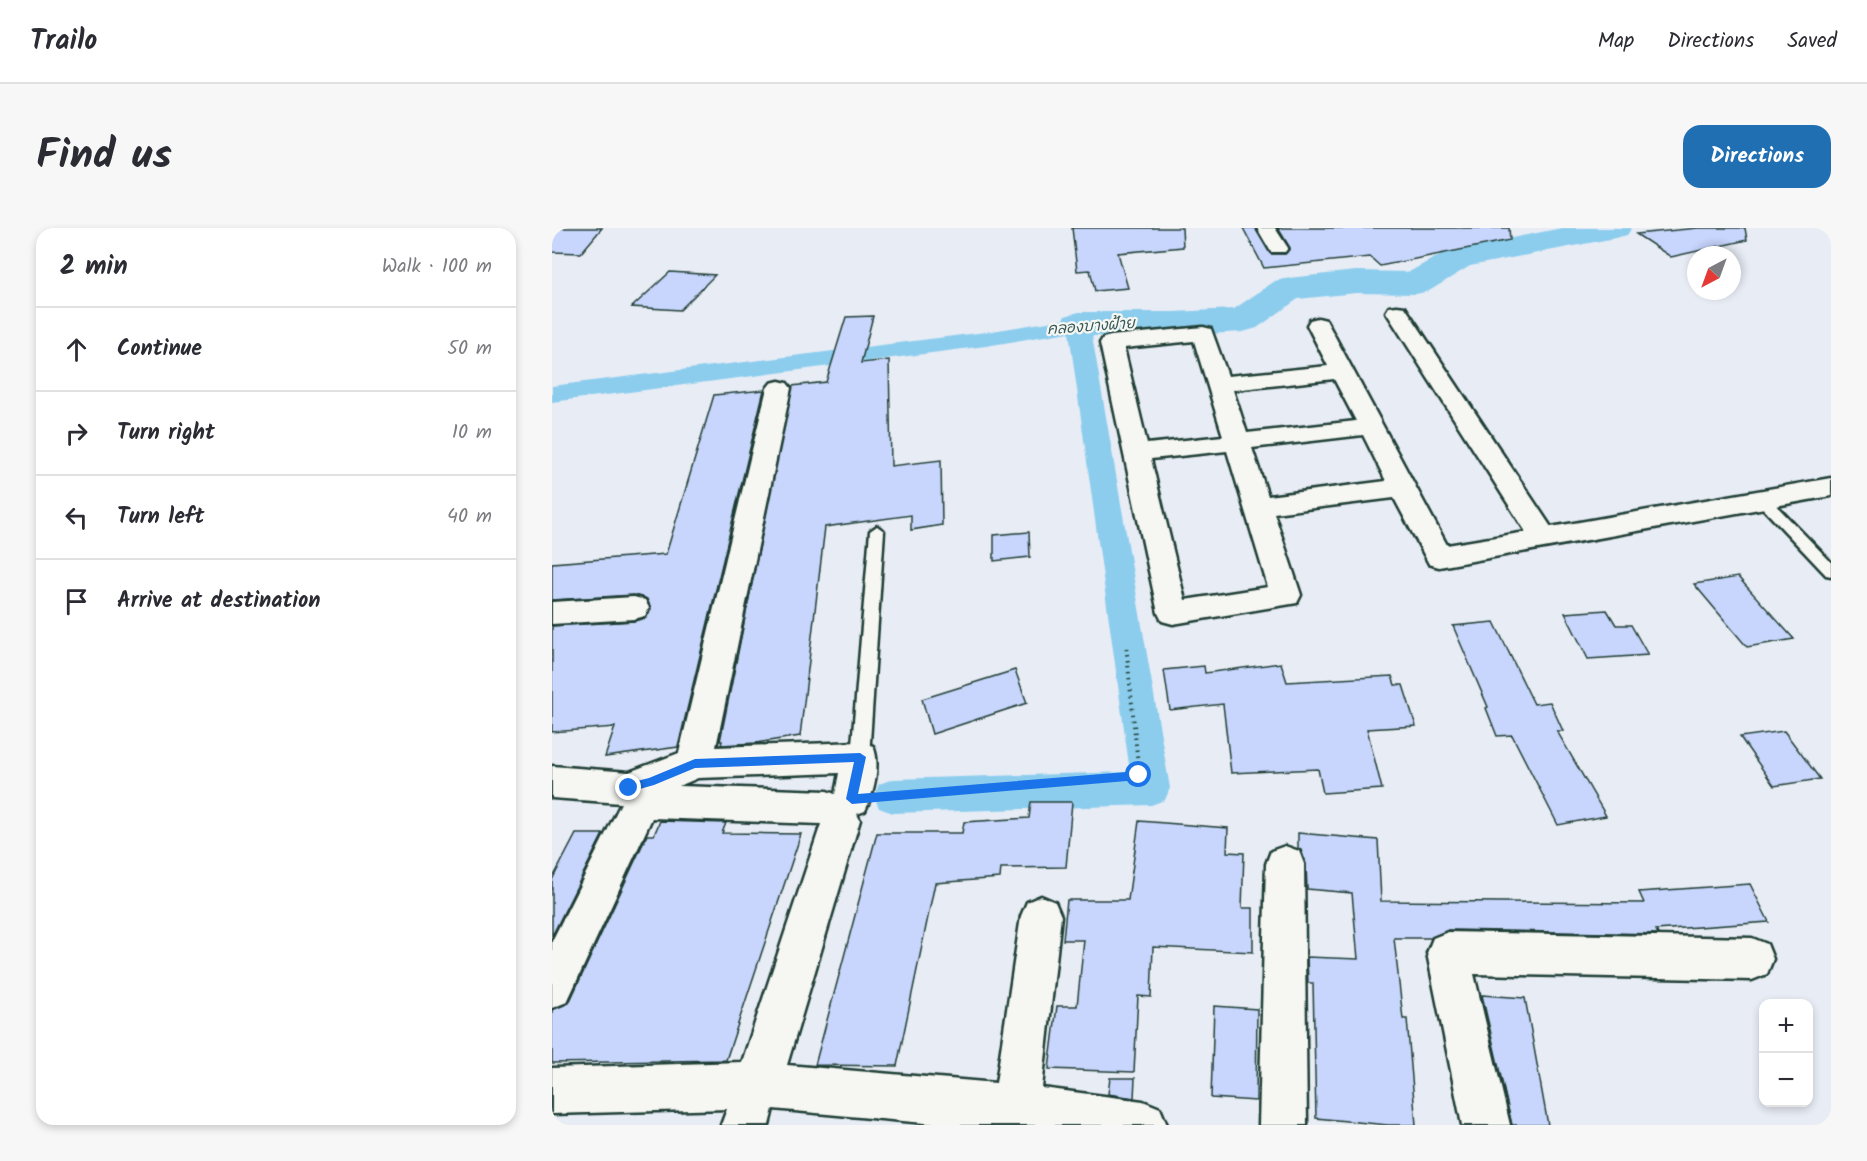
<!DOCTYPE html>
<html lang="en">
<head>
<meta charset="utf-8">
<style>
  body { margin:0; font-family:Kalam,"Playpen Sans Thai",sans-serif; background:#f7f7f7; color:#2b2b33 }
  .controls { position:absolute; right:18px; bottom:18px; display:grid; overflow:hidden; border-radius:12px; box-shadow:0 3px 9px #0003 }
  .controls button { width:54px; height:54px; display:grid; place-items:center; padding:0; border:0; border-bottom:2px solid #e1e1e2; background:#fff; color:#2b2b33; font:30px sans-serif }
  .compass { position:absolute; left:1135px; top:18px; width:54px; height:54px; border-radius:50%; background:#fff; box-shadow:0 3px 9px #0003; rotate:221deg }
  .stop { position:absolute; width:18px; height:18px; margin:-14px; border:4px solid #1a73e8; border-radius:50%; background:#fff }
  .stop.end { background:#1a73e8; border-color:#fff; box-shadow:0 2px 6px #0008 }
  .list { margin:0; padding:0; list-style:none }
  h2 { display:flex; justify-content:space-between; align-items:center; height:78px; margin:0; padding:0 24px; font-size:26px }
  h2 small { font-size:20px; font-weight:400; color:#7c7c81 }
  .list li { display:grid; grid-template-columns:39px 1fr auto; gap:18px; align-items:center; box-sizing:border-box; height:84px; padding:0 24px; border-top:2px solid #e1e1e2 }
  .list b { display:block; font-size:22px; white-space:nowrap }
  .list em { font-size:20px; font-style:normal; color:#7c7c81 }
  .icon { flex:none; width:33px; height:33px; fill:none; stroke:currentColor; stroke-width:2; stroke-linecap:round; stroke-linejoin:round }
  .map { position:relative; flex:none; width:1279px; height:897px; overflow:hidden; border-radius:18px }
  header { display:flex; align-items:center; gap:36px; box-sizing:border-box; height:84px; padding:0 30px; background:#fff; border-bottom:2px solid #e1e1e2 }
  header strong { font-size:28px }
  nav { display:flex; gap:33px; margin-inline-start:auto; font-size:21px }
  .intro { display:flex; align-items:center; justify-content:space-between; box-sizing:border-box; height:144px; padding:0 36px }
  h1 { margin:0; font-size:42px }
  .button { padding:15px 27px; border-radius:18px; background:#1f6fb2; color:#fff; font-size:21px; font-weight:700 }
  main { display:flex; gap:36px; padding:0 36px }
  aside { flex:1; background:#fff; border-radius:18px; box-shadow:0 3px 9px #0003 }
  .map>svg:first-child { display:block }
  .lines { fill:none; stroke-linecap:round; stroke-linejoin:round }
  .canal { fill:#8ccded; fill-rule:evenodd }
  .river { fill:#8ccded; fill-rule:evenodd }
  .building { fill:#c8d5fc; stroke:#1f3d34; stroke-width:1.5 }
  .lane-casing { stroke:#1f3d34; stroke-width:5 }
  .street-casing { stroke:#1f3d34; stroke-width:5 }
  .path { stroke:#1f3d34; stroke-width:4; stroke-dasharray:1.5 4.5; stroke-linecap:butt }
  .lane { fill:#f6f6f2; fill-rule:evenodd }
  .street { fill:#f6f6f2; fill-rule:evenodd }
  .route { fill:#1a73e8 }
  .labels { text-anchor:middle; stroke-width:4.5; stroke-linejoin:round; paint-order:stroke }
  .far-water-label { font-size:15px; font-style:italic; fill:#355a59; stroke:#f6f6f2 }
</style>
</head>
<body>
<header>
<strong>Trailo</strong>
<nav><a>Map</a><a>Directions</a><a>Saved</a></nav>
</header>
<div class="intro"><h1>Find us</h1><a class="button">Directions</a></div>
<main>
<aside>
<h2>2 min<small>Walk · 100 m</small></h2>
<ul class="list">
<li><svg class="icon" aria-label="ahead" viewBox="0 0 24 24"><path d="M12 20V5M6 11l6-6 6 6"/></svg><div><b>Continue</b></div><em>50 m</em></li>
<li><svg class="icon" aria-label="right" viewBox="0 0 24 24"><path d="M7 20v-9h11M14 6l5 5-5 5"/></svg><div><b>Turn right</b></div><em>10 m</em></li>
<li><svg class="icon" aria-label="left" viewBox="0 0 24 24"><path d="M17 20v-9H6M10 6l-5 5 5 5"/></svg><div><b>Turn left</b></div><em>40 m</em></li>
<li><svg class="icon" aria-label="arrive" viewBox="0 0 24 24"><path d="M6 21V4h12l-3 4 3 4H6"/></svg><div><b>Arrive at destination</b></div></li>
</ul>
</aside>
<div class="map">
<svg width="1279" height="897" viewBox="0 0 1279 897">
  <rect width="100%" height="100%" fill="#e8ecf5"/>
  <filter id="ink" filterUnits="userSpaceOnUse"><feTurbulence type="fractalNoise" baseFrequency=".0167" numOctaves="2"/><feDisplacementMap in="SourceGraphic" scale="12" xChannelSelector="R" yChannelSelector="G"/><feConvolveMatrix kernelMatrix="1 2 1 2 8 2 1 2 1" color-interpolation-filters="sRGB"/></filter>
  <g filter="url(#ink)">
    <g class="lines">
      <!-- canal -->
      <polygon class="canal" points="527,89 535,91 538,96 618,560 613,572 599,577 341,585 327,580 322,568 327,556 341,551 578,544 517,104 434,118 0,174 0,158 434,104"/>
      <!-- river -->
      <polygon class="river" points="1010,0 1080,0 1075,7 1063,10 918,38 877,63 864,66 804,65 746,71 705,100 691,104 621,108 527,108 513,104 508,96 513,88 527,84 621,84 682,81 723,53 736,50 804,43 857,44 895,23"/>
    </g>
    <!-- building -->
    <g class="building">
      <polygon points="0,0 50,0 29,25 0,24"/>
      <polygon points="520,0 630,0 631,19 566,25 576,60 543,63 538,42 525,43"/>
      <polygon points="691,0 703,0 719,26 733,26 738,20 726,0 957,0 958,12 828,38 818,29 712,40"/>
      <polygon points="1146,0 1193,0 1195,12 1119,29 1084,6"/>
      <polygon points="118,44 163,47 128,82 80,79"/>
      <polygon points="321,88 309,135 337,132 339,238 389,232 390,297 359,302 359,287 273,299 248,508 204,515 169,517 170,513 168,513 240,158 274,154 294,89"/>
      <polygon points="212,162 126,519 53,529 63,499 0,504 0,398 83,393 94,390 99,381 95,371 82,367 0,372 0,335 114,326 162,167"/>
      <polygon points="477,304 478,329 442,333 442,307"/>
      <polygon points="1186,349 1242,411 1195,419 1142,356"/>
      <polygon points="1055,382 1064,397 1079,397 1096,427 1036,431 1013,385"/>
      <polygon points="942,394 982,476 998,474 1011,503 1005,503 1054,588 1006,597 960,507 945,508 934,480 936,479 901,398"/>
      <polygon points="729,435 735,454 840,448 843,457 851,457 864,498 815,501 830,561 771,565 766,541 679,545 671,476 618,482 612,442 652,438 653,445"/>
      <polygon points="463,442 475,475 380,506 370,471"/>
      <polygon points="1232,503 1268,551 1222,558 1188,509"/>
      <polygon points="479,574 520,574 514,639 449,640 448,650 383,655 345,838 263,837 325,605 410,605 412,594 477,590"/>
      <polygon points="108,593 174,595 170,605 249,606 174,832 0,835 0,782 17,775 95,607 102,607"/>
      <polygon points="587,593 676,600 675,624 692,625 690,680 701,680 701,724 601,719 599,769 586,768 582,844 497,841 505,778 525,778 532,712 511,712 515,672 576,672"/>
      <polygon points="746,605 826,612 829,673 1092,675 1087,664 1198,656 1217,694 1104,702 1106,706 896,702 879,710 842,710 851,791 855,791 864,897 836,897 764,890 761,755 756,755 755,729 806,731 800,665 755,661 754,636 749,622 746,620"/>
      <polygon points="24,606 51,606 0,708 0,652"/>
      <polygon points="930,767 973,770 996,897 960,897"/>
      <polygon points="662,778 705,781 704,873 659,870"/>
      <polygon points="558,850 583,850 582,870 556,866"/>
    </g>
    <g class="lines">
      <defs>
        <g id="lane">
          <polygon points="1210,267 1215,268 1279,334 1279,348 1274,347 1205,274 1203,271"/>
          <polygon points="325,298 332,303 317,529 314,534 308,537 302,534 299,529 318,303"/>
        </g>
        <g id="street">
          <polygon points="705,0 723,0 736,20 733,24 719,24"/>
          <path d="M845,78L853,79L999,299L1279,250V268L887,339L877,336L842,270L722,285L749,367L745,375L621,396L610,393L606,385L548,115L551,110L559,108L651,99L659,101L676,148L776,138L755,97L758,92L766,90L774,92L895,317L974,304L834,84L837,79ZM642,113L671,208L595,216L572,120ZM782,151L804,193L695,205L681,162ZM811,207L834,253L716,268L700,220ZM675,223L716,359L633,372L599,231Z"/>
          <path d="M227,153L235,155L239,160L164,519L308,514L321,518C329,536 322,564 313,583L305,586L308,592L235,837L444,855L469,688L475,674L489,668L503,674L509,688L490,860L591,873L608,880L615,897H394L221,881L217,897H169L175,881L0,886V840L190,834L269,596L100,590L15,774L0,780V713L69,575L0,570V538L77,544L127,525L215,160L219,155ZM287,545L283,566L275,563L127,558L146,550Z"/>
          <polygon points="82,369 93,372 97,380 93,388 82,391 0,396 0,374"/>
          <polygon points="733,618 747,623 752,636 755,897 707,897 714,636 719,623"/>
          <polygon points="896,704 1200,710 1215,716 1221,731 1215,746 1200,752 922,746 958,897 910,897 875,725 881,710"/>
        </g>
      </defs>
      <!-- lane casing -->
      <use href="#lane" class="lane-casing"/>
      <!-- street casing -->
      <use href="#street" class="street-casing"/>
      <!-- path -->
      <polyline class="path" points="336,568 587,547 574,416"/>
      <!-- lane -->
      <use href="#lane" class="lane"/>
      <!-- street -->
      <use href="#street" class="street"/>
    </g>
  </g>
  <!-- route -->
  <polygon class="route" points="308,525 314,529 306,566 587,543 592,547 587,552 300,576 294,571 302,534 143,540 102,557 77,564 71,560 73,556 97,550 143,531"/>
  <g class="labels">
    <!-- far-water labels -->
    <g class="far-water-label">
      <text transform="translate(539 98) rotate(-4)" y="5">คลองบางฝ้าย</text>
    </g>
  </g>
</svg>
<div class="controls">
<button>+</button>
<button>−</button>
</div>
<svg class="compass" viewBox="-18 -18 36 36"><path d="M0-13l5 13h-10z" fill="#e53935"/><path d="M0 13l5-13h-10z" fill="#7c7c81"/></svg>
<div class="stop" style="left:587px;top:547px"></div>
<div class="stop end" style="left:77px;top:560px"></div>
</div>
</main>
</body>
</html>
